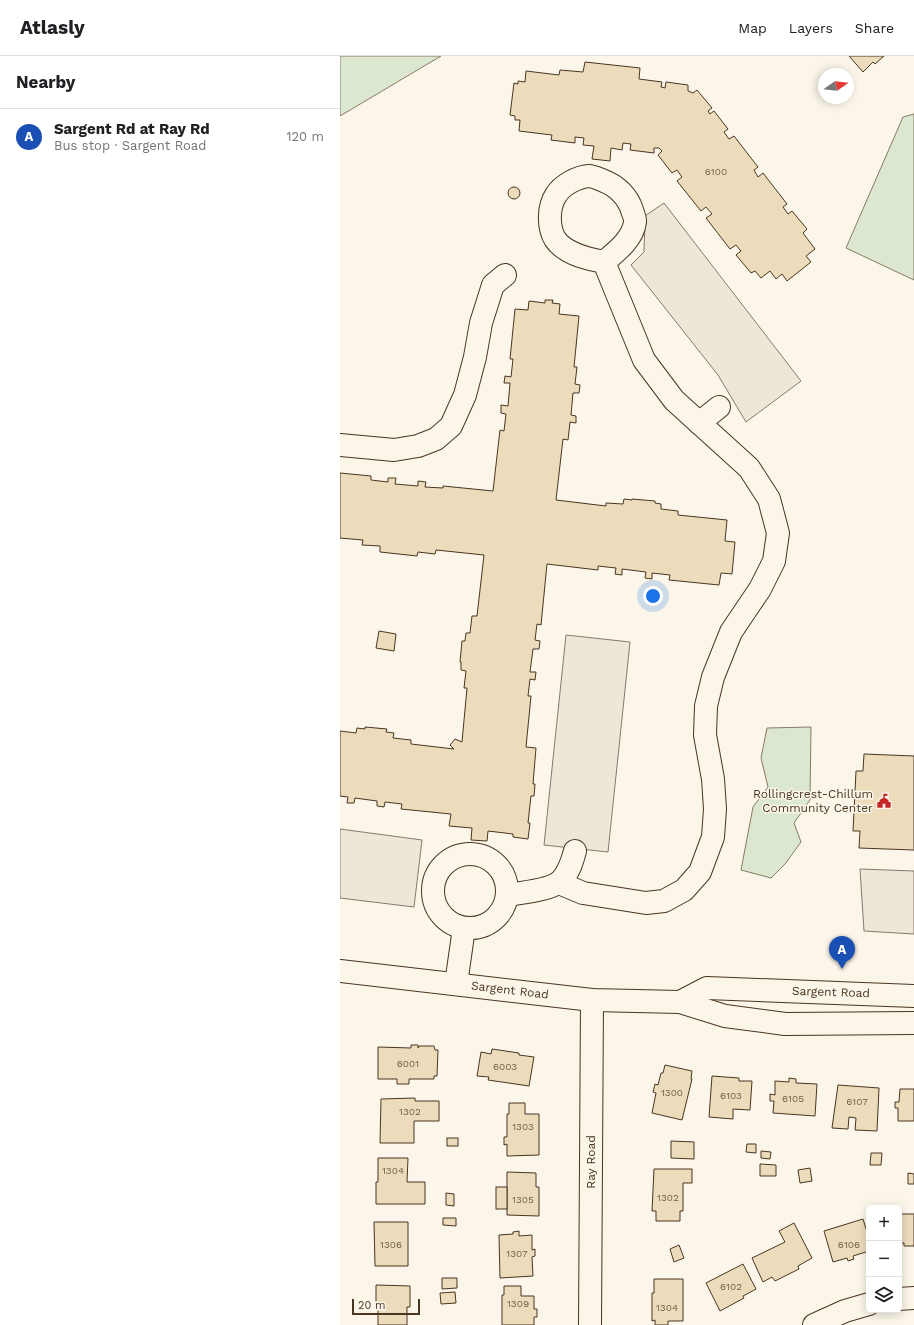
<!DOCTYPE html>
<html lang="en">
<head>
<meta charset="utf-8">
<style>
  body { margin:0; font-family:"Work Sans",sans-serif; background:#f6f6f6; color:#202124 }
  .controls { position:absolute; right:12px; bottom:12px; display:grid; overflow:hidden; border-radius:6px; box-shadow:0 2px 10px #0003 }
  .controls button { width:36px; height:36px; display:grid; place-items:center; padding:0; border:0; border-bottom:1px solid #e0e0e0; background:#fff; color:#202124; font:20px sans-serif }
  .compass { position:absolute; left:478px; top:12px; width:36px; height:36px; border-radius:50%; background:#fff; box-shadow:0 2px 10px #0003; rotate:76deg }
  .scale { position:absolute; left:12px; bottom:10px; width:68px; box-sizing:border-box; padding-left:4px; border:2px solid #4a3520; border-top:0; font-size:11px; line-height:14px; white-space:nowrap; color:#4a3520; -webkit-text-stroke:3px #fbf6e9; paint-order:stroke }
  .you { position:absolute; left:313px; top:540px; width:14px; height:14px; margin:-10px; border:3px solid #fff; border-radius:50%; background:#1a73e8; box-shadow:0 0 0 6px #1a73e833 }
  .badge { display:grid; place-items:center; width:26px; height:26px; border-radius:50%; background:#2563eb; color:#fff; font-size:13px; font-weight:700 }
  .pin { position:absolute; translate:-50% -33px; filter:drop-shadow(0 1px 2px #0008) }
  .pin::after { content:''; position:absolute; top:21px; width:14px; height:12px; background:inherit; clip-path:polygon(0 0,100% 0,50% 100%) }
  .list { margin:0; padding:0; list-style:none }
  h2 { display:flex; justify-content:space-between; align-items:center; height:52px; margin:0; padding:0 16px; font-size:17px }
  h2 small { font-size:13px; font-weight:400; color:#757577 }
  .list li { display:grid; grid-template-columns:26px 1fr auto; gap:12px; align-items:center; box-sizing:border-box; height:56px; padding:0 16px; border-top:1px solid #e0e0e0 }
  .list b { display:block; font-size:15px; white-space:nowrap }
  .list p { margin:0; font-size:13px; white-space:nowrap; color:#757577 }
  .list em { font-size:13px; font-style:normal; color:#757577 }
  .icon { flex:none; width:22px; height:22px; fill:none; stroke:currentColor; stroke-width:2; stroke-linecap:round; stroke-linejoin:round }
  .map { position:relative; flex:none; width:574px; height:1269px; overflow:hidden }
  header { display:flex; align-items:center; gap:24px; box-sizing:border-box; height:56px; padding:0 20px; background:#fff; border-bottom:1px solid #e0e0e0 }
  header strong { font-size:19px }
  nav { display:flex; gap:22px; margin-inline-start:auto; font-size:14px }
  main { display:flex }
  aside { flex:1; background:#fff }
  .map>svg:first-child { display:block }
  .green { fill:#dce7d0; stroke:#887966 }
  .parking { fill:#ede7d9; stroke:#887966 }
  .building { fill:#ecdcbc; stroke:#4a3520 }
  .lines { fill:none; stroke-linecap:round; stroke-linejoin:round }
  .minor-casing { stroke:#4a3520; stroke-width:24 }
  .major-casing { stroke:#4a3520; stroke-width:24 }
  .minor { stroke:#fbf6e9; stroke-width:22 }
  .major { stroke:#fbf6e9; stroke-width:22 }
  .labels { text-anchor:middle; stroke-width:3; stroke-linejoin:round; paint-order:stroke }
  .number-label { font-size:10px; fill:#725f47 }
  .poi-label { font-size:12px; fill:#4a3520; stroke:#fbf6e9; text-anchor:end }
  .street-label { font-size:12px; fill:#4a3520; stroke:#fbf6e9 }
</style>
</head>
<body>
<header>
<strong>Atlasly</strong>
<nav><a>Map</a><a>Layers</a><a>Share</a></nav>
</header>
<main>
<aside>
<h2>Nearby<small></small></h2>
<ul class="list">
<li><span class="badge" style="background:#1a4fb4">A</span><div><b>Sargent Rd at Ray Rd</b><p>Bus stop · Sargent Road</p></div><em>120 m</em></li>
</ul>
</aside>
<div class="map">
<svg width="574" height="1269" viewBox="0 0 574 1269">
  <rect width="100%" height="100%" fill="#fbf6e9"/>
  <!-- green -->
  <g class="green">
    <polygon points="0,0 101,0 0,60"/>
    <polygon points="574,58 574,224 506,192 563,61"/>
    <polygon points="471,671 470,744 454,767 461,786 445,808 431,822 401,814 413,751 428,731 421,702 427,672"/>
  </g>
  <!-- parking -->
  <g class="parking">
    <polygon points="324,147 461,325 406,366 378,319 291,209 304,196 305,160"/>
    <polygon points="226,579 290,586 268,796 204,789"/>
    <polygon points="0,773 82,784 74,851 0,842"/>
    <polygon points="520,813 574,815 574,878 524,875"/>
  </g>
  <!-- building -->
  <g class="building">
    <polygon points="509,0 544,0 535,8 533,6 523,16"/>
    <polygon points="245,6 300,12 299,23 322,26 321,31 325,32 326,26 348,29 348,35 353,37 357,34 372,52 368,55 370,58 374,55 388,73 384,76 389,83 394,80 418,111 414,114 418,121 423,117 447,148 443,151 448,158 452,155 467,173 463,177 475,193 466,200 471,206 447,225 442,218 436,223 430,215 421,222 415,215 411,217 396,199 401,195 396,189 390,193 366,162 372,158 366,151 361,155 337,125 342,121 337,114 332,117 318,99 322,95 319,92 314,92 314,97 290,94 291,88 283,87 282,94 271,92 270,105 252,103 254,90 243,89 244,82 235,81 235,87 211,84 212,79 179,75 180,64 175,64 175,60 170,59 174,27 178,28 178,25 185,26 186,15 219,19 220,14 243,16"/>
    <circle cx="174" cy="137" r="6"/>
    <polygon points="205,244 213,244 212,247 220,248 219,258 239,260 234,311 237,311 235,328 240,329 239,337 233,337 231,359 236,360 236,367 230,366 228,384 223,383 216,444 266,450 266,447 283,448 284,443 292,444 292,443 315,445 315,447 321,448 321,453 338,455 338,459 387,464 385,485 395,486 392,518 381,517 379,529 329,524 330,519 312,517 312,523 305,522 306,516 282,513 282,519 275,518 276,512 258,510 258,514 207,508 201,569 197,568 195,584 200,585 199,593 193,593 190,616 196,616 195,624 190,623 188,640 191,640 186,691 196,692 193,728 195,728 194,740 191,740 188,767 190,767 188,783 173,781 173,778 148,775 147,785 131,784 132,772 109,770 111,758 61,753 62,748 45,746 44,751 37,750 37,745 15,742 14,747 7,747 8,741 0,740 0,675 16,677 17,672 25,673 25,671 47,673 46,676 54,677 53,682 71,684 71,688 114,693 110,689 115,683 122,686 127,632 124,632 126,615 121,614 121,606 120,606 122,585 125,585 126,577 130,577 132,560 137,560 144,499 96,494 95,498 78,496 77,500 40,496 40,490 22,489 23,484 0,482 0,417 31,420 31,424 48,426 48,422 56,422 55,428 78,430 78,425 86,426 85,431 103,432 103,430 153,435 160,374 164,375 166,358 161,357 161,349 168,350 170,327 164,327 165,320 171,321 173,303 170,303 175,253 188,254 189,245 205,247"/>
    <polygon points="39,575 56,578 54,595 36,592"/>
    <polygon points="524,698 574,700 574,794 519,792 520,775 513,775 516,715 523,715"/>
    <polygon points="71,989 78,989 78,992 79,991 79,990 94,990 95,994 98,994 97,1020 94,1020 94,1023 69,1023 69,1028 57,1028 57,1023 38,1023 38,991 71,992"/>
    <polygon points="152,993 179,997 179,999 194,1001 189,1030 148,1024 149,1021 137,1020 141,996 151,998"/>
    <polygon points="325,1009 352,1015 351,1023 352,1023 342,1064 312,1057 316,1037 313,1036 315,1028 318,1029 321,1017 323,1017"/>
    <polygon points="372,1020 399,1022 399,1025 412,1025 410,1054 393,1053 393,1063 369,1061"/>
    <polygon points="449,1022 456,1023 456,1027 477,1028 475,1060 433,1057 434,1045 430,1045 430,1038 435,1039 435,1025 449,1026"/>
    <polygon points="498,1029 539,1032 537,1075 515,1074 516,1062 509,1061 508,1073 492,1072"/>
    <polygon points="560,1033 574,1033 574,1065 558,1065 558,1052 555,1052 555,1046 559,1046"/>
    <polygon points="75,1042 75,1045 99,1045 99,1065 74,1065 74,1087 40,1087 41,1043"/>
    <polygon points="169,1047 185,1047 185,1058 199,1058 199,1099 167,1100 167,1088 164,1089 164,1081 167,1081 167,1058 169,1058"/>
    <rect x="107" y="1082" width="11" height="8"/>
    <polygon points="331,1085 354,1086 354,1103 331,1102"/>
    <polygon points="407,1088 416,1088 416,1097 406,1096"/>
    <polygon points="421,1095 431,1096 430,1103 421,1102"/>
    <polygon points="531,1097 542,1097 541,1109 530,1109"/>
    <polygon points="38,1102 68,1102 67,1126 85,1126 85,1148 36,1148 36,1126 38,1126"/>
    <polygon points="420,1108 436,1109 436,1120 420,1120"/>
    <polygon points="470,1112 472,1125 460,1127 458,1114"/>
    <polygon points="314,1113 352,1113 352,1127 343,1127 343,1155 340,1155 340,1165 316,1165 316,1155 312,1155"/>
    <polygon points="167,1116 196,1117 196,1131 199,1131 199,1160 167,1159"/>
    <polygon points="568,1117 574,1118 574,1128 568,1128"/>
    <rect x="156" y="1131" width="11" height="22"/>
    <polygon points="106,1137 114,1138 114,1150 106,1149"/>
    <polygon points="559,1158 574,1158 574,1190 564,1190 564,1187 559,1187"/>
    <polygon points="103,1162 116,1162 116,1170 103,1169"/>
    <polygon points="523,1163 529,1182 529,1195 513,1200 514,1203 508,1205 507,1202 493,1206 484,1175"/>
    <polygon points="34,1166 68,1166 68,1210 35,1210"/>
    <polygon points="454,1167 472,1202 458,1210 459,1213 435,1225 432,1221 423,1226 412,1202 445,1186 439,1175"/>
    <polygon points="179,1175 179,1180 192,1179 192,1194 195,1193 195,1200 192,1201 193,1220 160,1222 159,1179 173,1178 173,1176"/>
    <polygon points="339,1189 344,1202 334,1206 330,1193"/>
    <polygon points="403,1208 416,1233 403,1240 404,1242 380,1255 366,1227"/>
    <polygon points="102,1222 117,1222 117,1232 102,1233"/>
    <polygon points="314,1223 343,1223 343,1265 328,1265 328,1269 315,1269 315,1264 312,1265 312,1237 314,1237"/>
    <polygon points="36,1229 70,1230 70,1251 67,1251 67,1269 38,1269 38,1250 36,1250"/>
    <polygon points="164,1230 181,1230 181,1240 194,1240 194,1253 197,1253 197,1261 194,1261 194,1269 162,1269 162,1239 164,1239"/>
    <polygon points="115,1236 116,1247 101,1248 100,1237"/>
  </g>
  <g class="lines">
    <defs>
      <g id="minor">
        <polyline points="359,367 379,351"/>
        <polyline points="0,389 54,394 78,390 96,383 111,370 125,339 135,301 141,267 153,229 165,219"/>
        <circle cx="130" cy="835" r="37"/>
        <path d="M219,827L243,837L306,847L324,845L344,834L360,816L373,781L375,753L373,723L365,679L366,650L373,621L391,576L420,533L434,505L438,477L429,443L409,412L334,344L304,304L264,206C276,196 293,183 295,166C296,163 293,158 292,154C288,141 277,130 264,125C259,123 253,120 249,120C237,121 222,129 216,139C208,151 208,171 215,183C225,198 248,203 264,206"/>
        <path d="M167,839C180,837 208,834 218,827C228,820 232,806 235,795"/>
        <polyline points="116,928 124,872"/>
        <polyline points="559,1243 574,1242"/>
        <polyline points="250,1269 252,944"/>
        <polyline points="474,1269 505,1255 529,1248"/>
      </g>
      <g id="major">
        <polyline points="0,915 252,944 340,946 385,960 445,968 574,967"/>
        <polyline points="340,946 367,932 574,940"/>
      </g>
    </defs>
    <!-- minor casing -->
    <use href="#minor" class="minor-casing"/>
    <!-- major casing -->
    <use href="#major" class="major-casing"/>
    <!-- minor -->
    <use href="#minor" class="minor"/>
    <!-- major -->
    <use href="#major" class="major"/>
  </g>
  <!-- icons -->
  <defs>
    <symbol id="civic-bare" viewBox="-9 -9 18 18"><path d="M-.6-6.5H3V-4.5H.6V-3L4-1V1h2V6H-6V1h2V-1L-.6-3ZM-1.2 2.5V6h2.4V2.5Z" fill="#c62828" stroke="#fbf6e9" stroke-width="2.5" paint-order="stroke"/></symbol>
  </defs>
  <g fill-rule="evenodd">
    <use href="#civic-bare" x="534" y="735" width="20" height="20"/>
  </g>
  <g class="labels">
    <!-- number labels -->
    <g class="number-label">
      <text x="376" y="119">6100</text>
      <text x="68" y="1011">6001</text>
      <text x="165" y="1014">6003</text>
      <text x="332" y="1040">1300</text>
      <text x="391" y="1043">6103</text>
      <text x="453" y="1046">6105</text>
      <text x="517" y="1049">6107</text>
      <text x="70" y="1059">1302</text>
      <text x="183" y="1074">1303</text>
      <text x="53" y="1118">1304</text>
      <text x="328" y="1145">1302</text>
      <text x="183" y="1147">1305</text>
      <text x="51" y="1192">1306</text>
      <text x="509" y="1192">6106</text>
      <text x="177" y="1201">1307</text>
      <text x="391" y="1234">6102</text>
      <text x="178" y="1251">1309</text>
      <text x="327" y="1255">1304</text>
    </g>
    <!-- poi labels -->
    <g class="poi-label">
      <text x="533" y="742">Rollingcrest-Chillum<tspan x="533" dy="14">Community Center</tspan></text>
    </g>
    <!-- street labels -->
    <g class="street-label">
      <text transform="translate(170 934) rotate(7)" y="4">Sargent Road</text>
      <text transform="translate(491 936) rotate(2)" y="4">Sargent Road</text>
      <text transform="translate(251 1106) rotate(-90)" y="4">Ray Road</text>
    </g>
  </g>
</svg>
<div class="controls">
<button>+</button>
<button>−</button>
<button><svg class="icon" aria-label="layers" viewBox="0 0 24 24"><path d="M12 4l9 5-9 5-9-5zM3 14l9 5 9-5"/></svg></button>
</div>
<svg class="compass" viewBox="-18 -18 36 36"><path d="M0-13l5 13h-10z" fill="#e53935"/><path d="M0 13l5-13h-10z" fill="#757577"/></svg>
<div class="scale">20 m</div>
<div class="you"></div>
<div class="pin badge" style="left:502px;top:913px;background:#1a4fb4">A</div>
</div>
</main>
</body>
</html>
